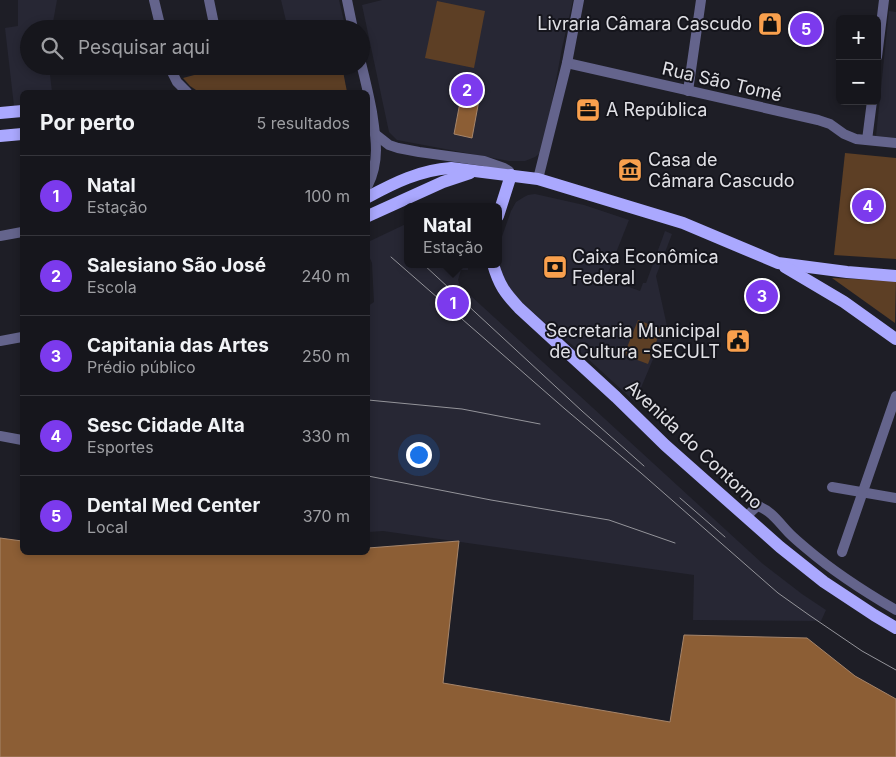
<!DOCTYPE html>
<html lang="pt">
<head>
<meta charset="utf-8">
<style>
  body { margin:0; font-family:Inter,sans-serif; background:#232329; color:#f1f3f6 }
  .controls { position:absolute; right:15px; top:15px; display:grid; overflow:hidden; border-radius:8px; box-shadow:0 2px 8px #0003 }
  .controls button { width:45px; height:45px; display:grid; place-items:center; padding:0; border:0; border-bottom:1px solid #35353b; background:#16161c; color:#f1f3f6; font:25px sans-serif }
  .you { position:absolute; left:418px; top:454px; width:18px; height:18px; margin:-12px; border:4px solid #fff; border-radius:50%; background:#1a73e8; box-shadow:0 0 0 8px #1a73e833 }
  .badge { display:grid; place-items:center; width:32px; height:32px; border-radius:50%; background:#7c3aed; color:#fff; font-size:16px; font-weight:700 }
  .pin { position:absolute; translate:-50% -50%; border:2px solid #fff; box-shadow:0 1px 5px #0006 }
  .popup { position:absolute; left:404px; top:203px; width:98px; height:65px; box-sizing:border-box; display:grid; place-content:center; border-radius:8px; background:#16161c; filter:drop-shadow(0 1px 4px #0005); font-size:16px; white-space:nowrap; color:#9e9fa3 }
  .popup b { font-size:19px; color:#f1f3f6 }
  .popup::after { content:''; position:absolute; left:50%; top:100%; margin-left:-10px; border:10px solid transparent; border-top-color:#16161c }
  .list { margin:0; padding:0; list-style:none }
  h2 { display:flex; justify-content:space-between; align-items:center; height:65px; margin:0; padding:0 20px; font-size:21px }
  h2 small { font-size:16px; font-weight:400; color:#9e9fa3 }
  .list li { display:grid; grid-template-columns:32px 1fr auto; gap:15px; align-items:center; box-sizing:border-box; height:80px; padding:0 20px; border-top:1px solid #35353b }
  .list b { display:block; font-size:19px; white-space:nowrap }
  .list p { margin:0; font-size:16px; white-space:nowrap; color:#9e9fa3 }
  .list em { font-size:16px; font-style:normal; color:#9e9fa3 }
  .icon { flex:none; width:28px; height:28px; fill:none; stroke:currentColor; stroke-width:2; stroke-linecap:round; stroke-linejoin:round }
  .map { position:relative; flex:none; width:896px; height:757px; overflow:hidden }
  .search { position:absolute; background:#16161c; box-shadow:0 2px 8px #0003; left:20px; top:20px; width:350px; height:55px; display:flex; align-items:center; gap:12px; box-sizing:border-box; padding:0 18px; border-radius:28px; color:#9e9fa3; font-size:19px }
  .panel { position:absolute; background:#16161c; box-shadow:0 2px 8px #0003; left:20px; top:90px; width:350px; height:465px; border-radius:8px }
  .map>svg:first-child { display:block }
  .built { fill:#272734 }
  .green { fill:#5d3f25 }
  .water { fill:#8c5e35; stroke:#a6856a }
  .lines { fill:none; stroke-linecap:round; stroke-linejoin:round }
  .minor { stroke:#64648c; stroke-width:10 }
  .major { stroke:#aaa8fe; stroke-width:12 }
  .tram { stroke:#94949a; stroke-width:1 }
  .labels { text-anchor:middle; stroke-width:4; stroke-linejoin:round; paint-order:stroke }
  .poi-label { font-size:18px; fill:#e1e1e6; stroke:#15151c; text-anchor:start }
  .street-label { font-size:18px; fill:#e1e1e6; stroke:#15151c }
</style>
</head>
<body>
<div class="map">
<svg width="896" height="757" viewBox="0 0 896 757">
  <rect width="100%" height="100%" fill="#1e1e26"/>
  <!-- built -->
  <g class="built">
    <polygon points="18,0 57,0 53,22 44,23 44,29 29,29 29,66 49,66 52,92 22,92 22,105 14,106 5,28 18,26"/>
    <polygon points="281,0 339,0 344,21 310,29 288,29"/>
    <polygon points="382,0 573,0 562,48 543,151 535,157 525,161 509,161 397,140 389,132 362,5"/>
    <polygon points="889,11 896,12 896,138 876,136"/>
    <polygon points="535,194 584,205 629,220 604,283 610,280 640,291 643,283 646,283 665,231 672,234 656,276 667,326 635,402 576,348 545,323 512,293 502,273 499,260 499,245 511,211 516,202 524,197 528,195"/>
    <polygon points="408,223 408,264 468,264 468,270 461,270 458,280 460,286 763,564 802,594 826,610 821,621 693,620 694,575 383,531 368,532 368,306 374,302 372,263 368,254 368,242"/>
  </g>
  <!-- green -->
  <g class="green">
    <polygon points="437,1 485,11 474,68 425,58"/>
    <polygon points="228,66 342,66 347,92 199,92 190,86 183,78"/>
    <polygon points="845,153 896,158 896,259 834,255"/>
    <polygon points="832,278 896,281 895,323"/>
    <polygon points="638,320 661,329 648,364 624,355"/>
  </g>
  <!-- water -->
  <g class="water">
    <polygon points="461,97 479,100 472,138 454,134"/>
    <polygon points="0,538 22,541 22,552 368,552 368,548 459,541 443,683 670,722 684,635 807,638 855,676 896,699 896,757 0,757"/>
  </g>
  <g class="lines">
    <!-- minor -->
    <g class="minor">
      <polyline points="154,0 161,29"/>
      <polyline points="209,0 215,29"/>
      <polyline points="347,0 353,29"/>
      <polyline points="877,57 884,0"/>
      <path d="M361,63C365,79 369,96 372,112C376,138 380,161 368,185"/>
      <polyline points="567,63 818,120 830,124 844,134 856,139 896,143"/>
      <polyline points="169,66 177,82 187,92"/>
      <polyline points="688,91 701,0"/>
      <polyline points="375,134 389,145 398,148 419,152 484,161 504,168 509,171 511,175"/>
      <polyline points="867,140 872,101"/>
      <polyline points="538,179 567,63 579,0"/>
      <polyline points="0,236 22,232"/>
      <polyline points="0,341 22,337"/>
      <polyline points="0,436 22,440"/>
      <polyline points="832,487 896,498"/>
      <path d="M747,518C750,512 753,509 758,506C772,511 780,524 790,534C795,539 801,544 807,549C834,572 865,592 896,610"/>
      <polyline points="842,552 896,396"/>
    </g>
    <!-- major -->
    <g class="major">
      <polyline points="0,113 22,111"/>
      <polyline points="0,136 22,134"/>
      <path d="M368,197C394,183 420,170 451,168L538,179L683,223L778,263L847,272L896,276"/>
      <polyline points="368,216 443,182 470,173"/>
      <polyline points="498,216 511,175"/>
      <path d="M493,264C499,285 505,293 519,308L616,397L665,445L780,547L824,582L874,615L896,628"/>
      <polyline points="785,267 844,302 896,339"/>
    </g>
    <!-- tram -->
    <g class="tram">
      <polyline points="407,250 408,251"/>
      <polyline points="391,257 565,409 641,473 778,593 809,615 862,651 896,670"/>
      <polyline points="423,264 582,411 644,466"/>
      <polyline points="368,400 462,409 540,424"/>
      <polyline points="368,476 491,500 609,520 675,543"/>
      <polyline points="680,498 725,537"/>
    </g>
  </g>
  <!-- icons -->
  <defs>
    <symbol id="shop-square" viewBox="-11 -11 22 22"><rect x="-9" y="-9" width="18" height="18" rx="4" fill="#f9a04d" stroke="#15151c"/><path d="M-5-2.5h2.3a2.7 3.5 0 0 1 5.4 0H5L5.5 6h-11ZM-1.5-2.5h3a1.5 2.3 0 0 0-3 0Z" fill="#111"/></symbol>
    <symbol id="office-square" viewBox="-11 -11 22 22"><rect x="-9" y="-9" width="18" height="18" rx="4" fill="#f9a04d" stroke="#15151c"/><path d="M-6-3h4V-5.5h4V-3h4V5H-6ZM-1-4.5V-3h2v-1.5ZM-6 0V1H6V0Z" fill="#111"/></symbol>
    <symbol id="museum-square" viewBox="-11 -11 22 22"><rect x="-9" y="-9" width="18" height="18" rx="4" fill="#f9a04d" stroke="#15151c"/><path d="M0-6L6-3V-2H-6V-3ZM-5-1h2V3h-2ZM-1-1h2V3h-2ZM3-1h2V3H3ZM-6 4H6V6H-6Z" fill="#111"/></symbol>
    <symbol id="bank-square" viewBox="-11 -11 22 22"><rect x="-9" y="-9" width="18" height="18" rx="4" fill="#f9a04d" stroke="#15151c"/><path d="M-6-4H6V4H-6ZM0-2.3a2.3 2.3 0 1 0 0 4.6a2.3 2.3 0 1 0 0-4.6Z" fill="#111"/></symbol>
    <symbol id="civic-square" viewBox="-11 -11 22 22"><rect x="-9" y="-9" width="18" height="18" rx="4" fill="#f9a04d" stroke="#15151c"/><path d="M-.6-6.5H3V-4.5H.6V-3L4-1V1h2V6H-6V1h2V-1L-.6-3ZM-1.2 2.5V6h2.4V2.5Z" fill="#111"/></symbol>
  </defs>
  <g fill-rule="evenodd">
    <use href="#shop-square" x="756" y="10" width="28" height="28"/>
    <use href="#office-square" x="574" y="96" width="28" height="28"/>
    <use href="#museum-square" x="616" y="156" width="28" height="28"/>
    <use href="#bank-square" x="541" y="253" width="28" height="28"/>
    <use href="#civic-square" x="724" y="327" width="28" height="28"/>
  </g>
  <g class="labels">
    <!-- poi labels -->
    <g class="poi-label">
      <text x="752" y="30" text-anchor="end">Livraria Câmara Cascudo</text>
      <text x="606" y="116">A República</text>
      <text x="648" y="166">Casa de<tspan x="648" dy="21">Câmara Cascudo</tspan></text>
      <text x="572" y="263">Caixa Econômica<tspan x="572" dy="21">Federal</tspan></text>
      <text x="720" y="337" text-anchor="end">Secretaria Municipal<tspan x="720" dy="21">de Cultura -SECULT</tspan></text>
    </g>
    <!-- street labels -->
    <g class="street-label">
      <text transform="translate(722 82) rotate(13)" y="6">Rua São Tomé</text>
      <text transform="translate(694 445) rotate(43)" y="6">Avenida do Contorno</text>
    </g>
  </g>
</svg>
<div class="controls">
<button>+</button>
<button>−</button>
</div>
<div class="you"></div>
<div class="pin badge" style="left:453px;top:303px">1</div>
<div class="popup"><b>Natal</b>Estação</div>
<div class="pin badge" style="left:467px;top:90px">2</div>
<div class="pin badge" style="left:762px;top:296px">3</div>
<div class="pin badge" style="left:868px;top:206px">4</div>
<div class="pin badge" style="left:806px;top:29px">5</div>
<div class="search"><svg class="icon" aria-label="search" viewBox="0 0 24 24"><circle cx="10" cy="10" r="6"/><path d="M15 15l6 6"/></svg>Pesquisar aqui</div>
<section class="panel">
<h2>Por perto<small>5 resultados</small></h2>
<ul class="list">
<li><span class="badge">1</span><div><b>Natal</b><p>Estação</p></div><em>100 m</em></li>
<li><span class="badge">2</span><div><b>Salesiano São José</b><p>Escola</p></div><em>240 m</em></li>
<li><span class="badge">3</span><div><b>Capitania das Artes</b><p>Prédio público</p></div><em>250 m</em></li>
<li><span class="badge">4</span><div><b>Sesc Cidade Alta</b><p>Esportes</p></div><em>330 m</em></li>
<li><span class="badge">5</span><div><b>Dental Med Center</b><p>Local</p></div><em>370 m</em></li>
</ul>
</section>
</div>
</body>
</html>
